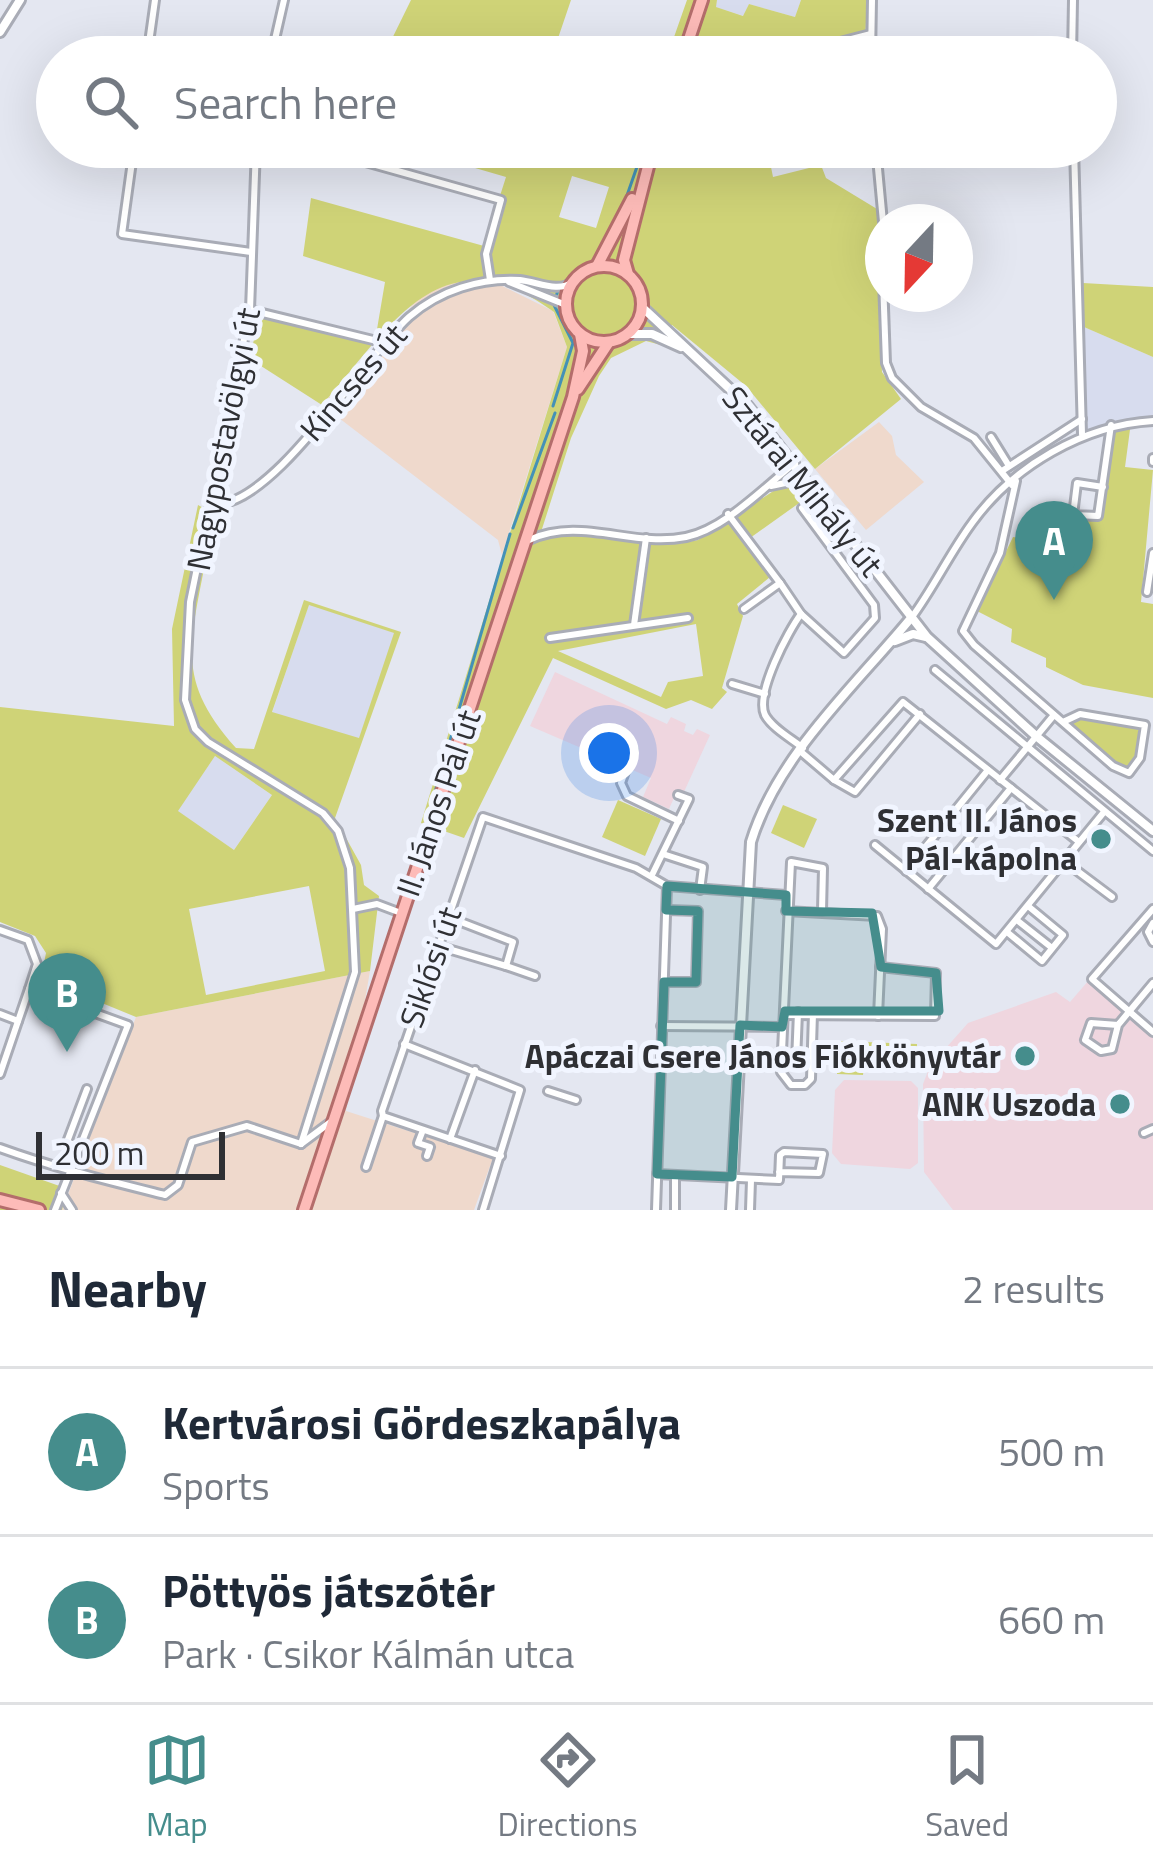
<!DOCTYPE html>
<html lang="en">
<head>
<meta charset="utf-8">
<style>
  body { margin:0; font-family:"Titillium Web",sans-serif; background:#f2f2f3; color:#1f2937 }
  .compass { position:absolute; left:865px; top:204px; width:108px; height:108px; border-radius:50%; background:#fff; box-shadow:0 12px 48px #0002; rotate:202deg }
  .scale { position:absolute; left:36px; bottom:30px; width:189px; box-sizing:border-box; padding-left:12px; border:6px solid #2f3034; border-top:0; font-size:33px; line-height:42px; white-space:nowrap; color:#2f3034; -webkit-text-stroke:9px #f1f5ff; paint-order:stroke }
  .you { position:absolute; left:609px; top:753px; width:42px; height:42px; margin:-30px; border:9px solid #fff; border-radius:50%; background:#1a73e8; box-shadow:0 0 0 18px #1a73e833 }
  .badge { display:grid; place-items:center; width:78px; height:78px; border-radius:50%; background:#458d8c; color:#fff; font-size:39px; font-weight:700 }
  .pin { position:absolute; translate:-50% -99px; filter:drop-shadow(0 3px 6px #0008) }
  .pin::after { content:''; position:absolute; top:63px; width:42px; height:36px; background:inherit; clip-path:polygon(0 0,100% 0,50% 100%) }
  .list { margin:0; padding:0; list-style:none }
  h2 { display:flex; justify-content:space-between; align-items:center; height:156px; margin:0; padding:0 48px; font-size:51px }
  h2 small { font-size:39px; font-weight:400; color:#747a83 }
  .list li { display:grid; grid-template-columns:78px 1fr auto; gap:36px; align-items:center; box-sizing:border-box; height:168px; padding:0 48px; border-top:3px solid #e0e1e3 }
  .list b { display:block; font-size:45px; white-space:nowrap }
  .list p { margin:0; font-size:39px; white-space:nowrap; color:#747a83 }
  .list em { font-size:39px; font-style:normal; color:#747a83 }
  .icon { flex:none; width:66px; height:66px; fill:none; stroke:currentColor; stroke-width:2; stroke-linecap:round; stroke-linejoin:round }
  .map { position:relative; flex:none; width:1153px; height:1210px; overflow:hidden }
  .search { position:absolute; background:#fff; box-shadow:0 12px 48px #0002; left:36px; right:36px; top:36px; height:132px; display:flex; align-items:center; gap:30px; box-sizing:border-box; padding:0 42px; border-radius:66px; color:#747a83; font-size:45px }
  .sheet { height:492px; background:#fff }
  nav { display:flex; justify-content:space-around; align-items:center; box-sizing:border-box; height:168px; border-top:3px solid #e0e1e3; background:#fff; font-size:33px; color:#747a83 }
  nav a { display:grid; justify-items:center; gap:6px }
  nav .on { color:#458d8c }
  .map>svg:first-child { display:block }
  .commercial { fill:#efd9cc }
  .built { fill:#d7dcee }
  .education { fill:#efd6df }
  .green { fill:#cfd377; fill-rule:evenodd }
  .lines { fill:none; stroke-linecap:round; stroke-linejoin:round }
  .stream { stroke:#4491b7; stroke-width:3 }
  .minor-casing { stroke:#a9acb6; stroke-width:12 }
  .tertiary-casing { stroke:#a9acb6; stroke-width:14 }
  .primary-casing { stroke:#b46d6b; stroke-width:16 }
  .minor { stroke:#fff; stroke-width:6 }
  .tertiary { stroke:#fff; stroke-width:8 }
  .primary { stroke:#fdbbb8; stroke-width:10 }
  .marked { fill:#458d8c; fill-opacity:0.2; stroke:#458d8c; stroke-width:9; stroke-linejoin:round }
  .poi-dot { fill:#458d8c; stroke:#f1f5ff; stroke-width:4.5 }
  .labels { text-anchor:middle; stroke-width:10; stroke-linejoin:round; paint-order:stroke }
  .street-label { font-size:33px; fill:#2f3034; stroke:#f1f5ff }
  .poi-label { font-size:33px; font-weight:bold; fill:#2f3034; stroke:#f1f5ff; text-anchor:end }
</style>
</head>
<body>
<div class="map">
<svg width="1153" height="1210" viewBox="0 0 1153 1210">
  <rect width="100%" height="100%" fill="#e4e7f1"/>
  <!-- commercial -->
  <g class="commercial">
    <polygon points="484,277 553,311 567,347 502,555 498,540 322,405 421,296 451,281"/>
    <polygon points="879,422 892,436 896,455 924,482 866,530 815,469"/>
    <polygon points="370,971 346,1111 493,1158 474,1210 62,1210 136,1017"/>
  </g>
  <!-- built -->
  <g class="built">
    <polygon points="717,0 801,0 795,17 749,4 744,16 715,7"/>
    <polygon points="1084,327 1153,357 1153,421 1082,434 1079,330"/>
    <polygon points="309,604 395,633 359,739 272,713"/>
    <polygon points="215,756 272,795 234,850 177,811"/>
  </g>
  <!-- education -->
  <g class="education">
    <polygon points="555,672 667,724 671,717 686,724 684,731 693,735 697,729 710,735 683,794 677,791 669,809 643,797 651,778 530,726"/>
    <polygon points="1089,980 1153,1038 1153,1210 953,1210 924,1172 923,1084 930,1066 968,1023 1056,992 1070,1002"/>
    <polygon points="844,1080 911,1081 918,1088 918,1163 910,1169 841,1164 832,1153 835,1090"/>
  </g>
  <!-- green -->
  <g class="green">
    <polygon points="411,0 571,0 554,50 571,57 383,57"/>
    <polygon points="687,0 717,0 716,7 743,16 749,4 795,17 801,0 867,0 865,44 806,57 667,57"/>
    <path d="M403,147H767L773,177L821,165L826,178L877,209L882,372L901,399L815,469L746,386L672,325L661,345L646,341L611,358L599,376L571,438L542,529L677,544L698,540L778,488L791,486L809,496L750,538L775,573L737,604L743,616L722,688L727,692L712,709L691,700L666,709L553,658L464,838L421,823L567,347L554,312C441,230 391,326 322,405L250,359L259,314L375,341L385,282L303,256L311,198L484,246L506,177ZM572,176L609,187L596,228L559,217ZM696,624L703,676L668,682L661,697L558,651Z"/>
    <polygon points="1083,283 1153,287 1153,357 1084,327"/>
    <polygon points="1131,422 1125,467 1153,470 1141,602 1153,604 1153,698 1083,685 1046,667 1046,658 1011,642 1012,629 977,611 1013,537 1029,539 1050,511 1097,521 1111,425"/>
    <path d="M198,505L207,510L194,563L204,569C188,650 179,684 236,748L254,749L304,600L401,632L335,818L361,865L364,885L379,896L370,971L136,1017L41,978L46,953L35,936L0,922V707L174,726L172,629ZM309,605L394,633L359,738L272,712ZM215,756L272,795L234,850L178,811ZM309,886L325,971L206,995L189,909Z"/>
    <polygon points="1080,715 1145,726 1139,758 1129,772 1064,722"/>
    <polygon points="618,800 661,819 645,856 602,837"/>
    <polygon points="783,805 817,819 804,848 771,833"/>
    <polygon points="838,1041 917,1044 917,1056 898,1056 897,1067 864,1066 863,1075 837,1074"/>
    <polygon points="0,1165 68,1189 62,1210 0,1210"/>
  </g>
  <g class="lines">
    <!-- stream -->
    <g class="stream">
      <polyline points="642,152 644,147"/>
      <polyline points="624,204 639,161"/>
      <polyline points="561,284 596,260"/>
      <polyline points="556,297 558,290"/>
      <polyline points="553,406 573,343 553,303"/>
      <polyline points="513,528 555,413"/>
      <polyline points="435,792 510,534"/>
    </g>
    <defs>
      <g id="minor">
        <polyline points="147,57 155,0"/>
        <polyline points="271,57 284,0"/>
        <polyline points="782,57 871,34"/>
        <polyline points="871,57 872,0"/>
        <polyline points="1072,57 1073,0"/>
        <polyline points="134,147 122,234 251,252"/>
        <polyline points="256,147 250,310 190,602 185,700 195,729 208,742 323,813 338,831 350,868 355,972 301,1144"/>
        <polyline points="312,147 501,200 486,254 490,280"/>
        <polyline points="876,147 883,222"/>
        <polyline points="1074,147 1082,434"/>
        <polyline points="883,226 883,263"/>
        <polyline points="883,280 886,363 892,378 921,407 974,438 1012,485"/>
        <polyline points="509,282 566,305"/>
        <polyline points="250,310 373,340"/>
        <polyline points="991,437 1009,466"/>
        <polyline points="1153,458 1153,462"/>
        <polyline points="1002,471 1082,419"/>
        <polyline points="1016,481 1000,553 963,631 974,645 1113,766 1129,773 1140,758 1145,725 1080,714 1063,722"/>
        <polyline points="771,486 790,482 810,488"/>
        <polyline points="1103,487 1077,483 1073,515 1098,516 1111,425"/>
        <path d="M212,504C271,511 365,356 409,317C440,290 480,278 520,280C538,282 558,293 573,282"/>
        <polyline points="728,514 780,583"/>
        <path d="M529,540C581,516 632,548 686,537C725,529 764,487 795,463"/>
        <polyline points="1147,592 1153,553"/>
        <polyline points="744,609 780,583 801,614 844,653 875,618 874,605 802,508"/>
        <path d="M801,614C788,631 755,694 765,715C772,728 792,739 803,748"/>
        <path d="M912,617C934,587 950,553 972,523C1013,466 1084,425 1153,421"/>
        <polyline points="634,625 646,538"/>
        <polyline points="550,638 688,618"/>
        <polyline points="935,670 1153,851"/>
        <polyline points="732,684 765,694"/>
        <polyline points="633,749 621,783 627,796 679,821"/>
        <polyline points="800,751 834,780 903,702 1079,842"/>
        <polyline points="834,780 855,792 920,714"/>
        <polyline points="1000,780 1054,715"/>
        <polyline points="875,845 996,944 1104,812"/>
        <polyline points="663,854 703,867 700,890"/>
        <polyline points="1064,861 1112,897"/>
        <polyline points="906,871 988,770"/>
        <polyline points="652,875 689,799 678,795"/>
        <polyline points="667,886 786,895"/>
        <polyline points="928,889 1011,788"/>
        <polyline points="353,909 377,904 401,913"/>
        <polyline points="1153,909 1092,979 1153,1032"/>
        <polyline points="786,911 877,916 882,929 878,1016"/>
        <polyline points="1018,921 1052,948"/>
        <polyline points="1153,923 1148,932 1153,942"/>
        <polyline points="0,930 28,940 37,964 29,989"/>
        <polyline points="1007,932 1042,961 1063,935 1028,906"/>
        <polyline points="438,946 506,966 513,942 448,917"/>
        <polyline points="506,966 535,976"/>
        <polyline points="664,982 696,982 698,911 667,910"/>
        <polyline points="813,1013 811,1079 805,1085 791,1085 781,1072 791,862 823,868 822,911"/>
        <polyline points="0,1014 18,1021"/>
        <polyline points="784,1015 935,1016 936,973 880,967"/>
        <polyline points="1118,1025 1091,1023 1085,1040 1101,1051 1112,1049 1118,1025 1153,983"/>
        <polyline points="661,1026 782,1027"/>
        <polyline points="404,1044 520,1090 483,1210"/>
        <polyline points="781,1062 796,1062 798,1012"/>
        <polyline points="0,1074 29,989 128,1025 55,1210"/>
        <polyline points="548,1091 576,1100"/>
        <polyline points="423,1130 418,1143 430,1147 427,1156"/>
        <polyline points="1144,1133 1153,1129"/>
        <polyline points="450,1139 475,1070"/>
        <polyline points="301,1144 332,1121"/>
        <polyline points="80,1147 67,1142 87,1089"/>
        <path d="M0,1148C55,1168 109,1181 165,1195L178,1185L192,1142L247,1126L301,1144"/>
        <polyline points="501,1156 383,1116 382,1111 483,817 636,868 667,886 656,1210"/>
        <polyline points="366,1167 383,1116"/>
        <polyline points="657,1174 779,1180 780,1155 784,1152 823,1154 819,1173 779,1172"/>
        <polyline points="61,1193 72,1210"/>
        <polyline points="675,1210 675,1175"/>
        <polyline points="750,1210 751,1180"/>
      </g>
      <g id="tertiary">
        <polyline points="0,32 20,0"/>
        <polyline points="643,308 747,405 927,637 1036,736 1153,831"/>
        <polyline points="628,334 652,334 681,347"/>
        <polyline points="895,641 913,634 926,637"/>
        <path d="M731,1210L751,842C777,756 855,686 911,618"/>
      </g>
      <g id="primary">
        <polyline points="683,57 702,0"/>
        <circle cx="604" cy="304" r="38"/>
        <polyline points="597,266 632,199"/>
        <polyline points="628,274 624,260 653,147"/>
        <polyline points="578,389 609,342"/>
        <polyline points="0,1200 39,1210"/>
        <polyline points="304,1210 573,397 583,351 580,334"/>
      </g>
    </defs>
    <!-- minor casing -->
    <use href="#minor" class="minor-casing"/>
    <!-- tertiary casing -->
    <use href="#tertiary" class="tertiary-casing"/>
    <!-- primary casing -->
    <use href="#primary" class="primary-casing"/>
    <!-- minor -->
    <use href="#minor" class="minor"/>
    <!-- tertiary -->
    <use href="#tertiary" class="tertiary"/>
    <!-- primary -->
    <use href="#primary" class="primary"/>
  </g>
  <!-- marked area -->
  <path class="marked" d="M667,886L786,895V911L872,913L881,967L936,973L939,1011H785L782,1027L740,1025L732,1177L657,1174L664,982H696L698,911L666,910Z"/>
  <!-- markers -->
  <g class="poi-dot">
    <circle cx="1101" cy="839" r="12"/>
    <circle cx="1025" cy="1056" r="12"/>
    <circle cx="1120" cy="1104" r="12"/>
  </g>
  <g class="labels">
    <!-- street labels -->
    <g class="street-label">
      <text transform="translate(353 382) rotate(-49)" y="12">Kincses út</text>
      <text transform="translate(223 439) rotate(-79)" y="12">Nagypostavölgyi út</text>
      <text transform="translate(803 481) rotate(51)" y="12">Sztárai Mihály út</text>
      <text transform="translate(438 803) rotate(-71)" y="12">II. János Pál út</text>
      <text transform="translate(430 967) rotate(-71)" y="12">Siklósi út</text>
    </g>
    <!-- poi labels -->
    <g class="poi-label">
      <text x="1077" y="832">Szent II. János<tspan x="1077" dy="38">Pál-kápolna</tspan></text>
      <text x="1001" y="1068">Apáczai Csere János Fiókkönyvtár</text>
      <text x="1096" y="1116">ANK Uszoda</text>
    </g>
  </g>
</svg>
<svg class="compass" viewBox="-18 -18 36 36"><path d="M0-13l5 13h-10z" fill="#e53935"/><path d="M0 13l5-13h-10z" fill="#747a83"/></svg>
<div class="scale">200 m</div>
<div class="you"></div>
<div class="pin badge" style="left:1054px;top:600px">A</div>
<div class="pin badge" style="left:67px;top:1052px">B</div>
<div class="search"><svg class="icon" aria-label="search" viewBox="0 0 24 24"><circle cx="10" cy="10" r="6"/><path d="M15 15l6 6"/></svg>Search here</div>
</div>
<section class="sheet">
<h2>Nearby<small>2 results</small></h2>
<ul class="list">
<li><span class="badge">A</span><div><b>Kertvárosi Gördeszkapálya</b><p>Sports</p></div><em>500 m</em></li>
<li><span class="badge">B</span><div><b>Pöttyös játszótér</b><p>Park · Csikor Kálmán utca</p></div><em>660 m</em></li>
</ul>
</section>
<nav>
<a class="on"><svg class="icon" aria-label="map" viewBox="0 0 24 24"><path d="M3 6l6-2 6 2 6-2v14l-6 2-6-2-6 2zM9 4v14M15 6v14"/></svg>Map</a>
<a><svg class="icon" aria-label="directions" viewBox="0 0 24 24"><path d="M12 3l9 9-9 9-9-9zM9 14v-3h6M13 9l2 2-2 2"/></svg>Directions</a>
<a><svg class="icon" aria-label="saved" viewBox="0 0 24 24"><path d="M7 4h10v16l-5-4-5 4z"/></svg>Saved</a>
</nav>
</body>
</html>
